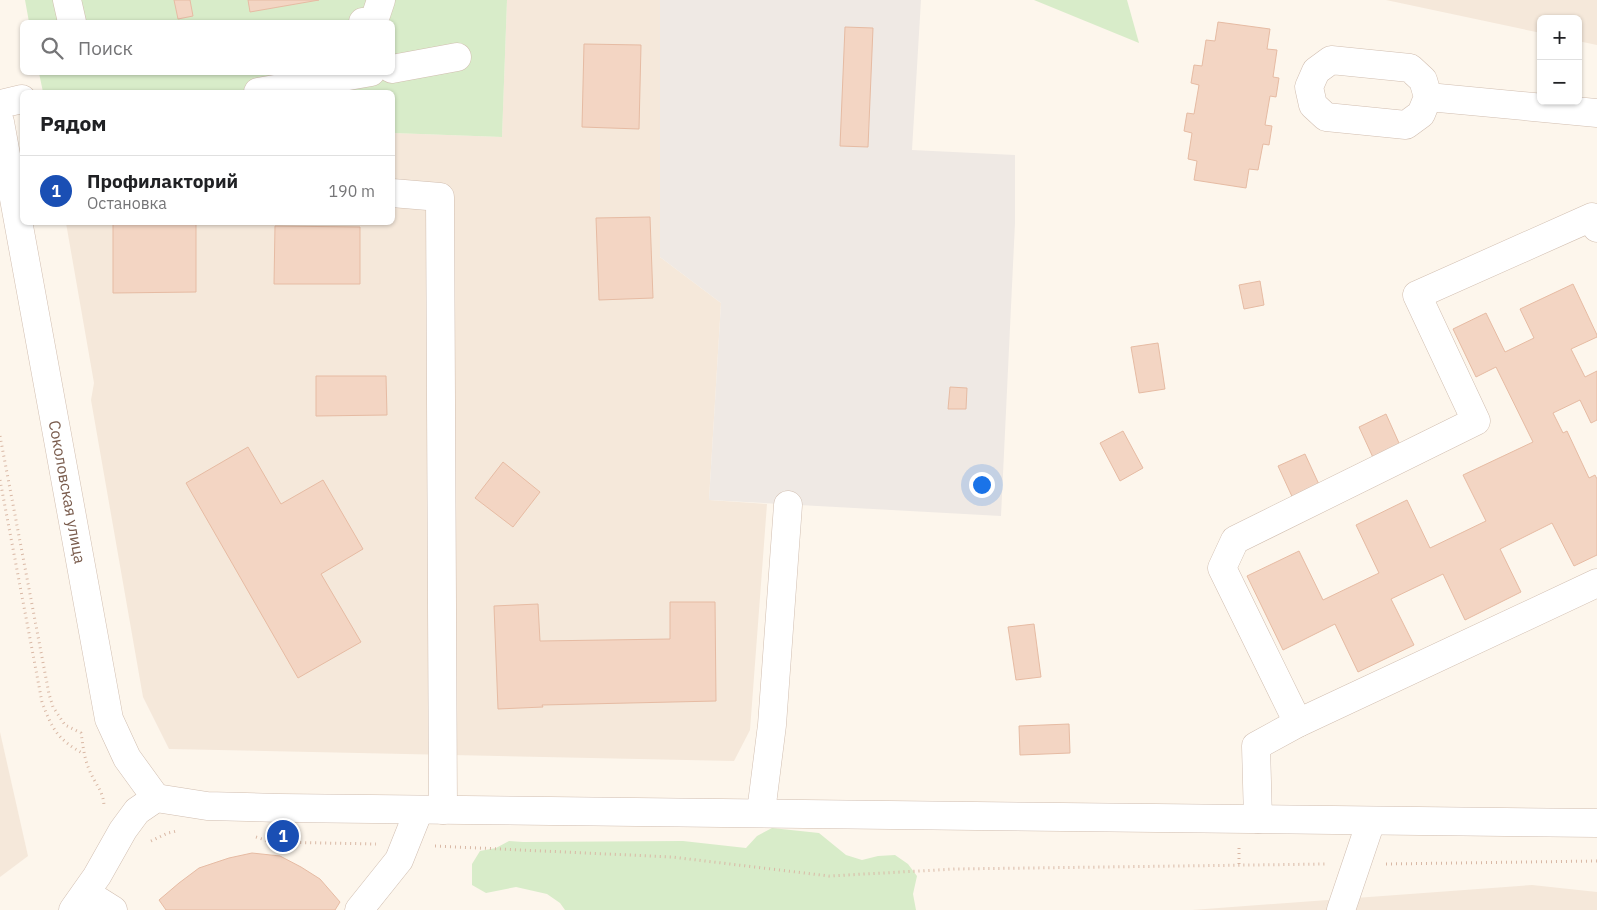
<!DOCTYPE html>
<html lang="ru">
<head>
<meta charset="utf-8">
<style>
  body { margin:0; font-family:"IBM Plex Sans",sans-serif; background:#f6f6f6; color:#202124 }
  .controls { position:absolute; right:15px; top:15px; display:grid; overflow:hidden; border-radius:8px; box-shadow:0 1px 4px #0004 }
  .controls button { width:45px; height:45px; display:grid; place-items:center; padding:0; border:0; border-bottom:1px solid #e0e0e0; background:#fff; color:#202124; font:25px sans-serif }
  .you { position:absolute; left:981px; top:484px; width:18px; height:18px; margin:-12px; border:4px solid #fff; border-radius:50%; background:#1a73e8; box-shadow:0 0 0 8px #1a73e833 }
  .badge { display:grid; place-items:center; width:32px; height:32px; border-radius:50%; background:#ea580c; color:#fff; font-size:16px; font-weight:700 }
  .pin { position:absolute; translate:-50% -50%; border:2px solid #fff; box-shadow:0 1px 5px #0006 }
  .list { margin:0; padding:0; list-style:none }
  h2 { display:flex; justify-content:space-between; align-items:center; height:65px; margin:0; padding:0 20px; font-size:21px }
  h2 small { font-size:16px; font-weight:400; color:#757577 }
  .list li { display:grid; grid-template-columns:32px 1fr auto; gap:15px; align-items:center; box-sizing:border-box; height:70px; padding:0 20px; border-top:1px solid #e0e0e0 }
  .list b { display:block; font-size:19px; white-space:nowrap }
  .list p { margin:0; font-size:16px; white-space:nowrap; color:#757577 }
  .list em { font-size:16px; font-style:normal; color:#757577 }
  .icon { flex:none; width:28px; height:28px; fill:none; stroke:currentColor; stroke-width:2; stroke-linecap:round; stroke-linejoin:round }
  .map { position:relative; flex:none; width:1597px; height:910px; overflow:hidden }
  .search { position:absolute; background:#fff; box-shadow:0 1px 4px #0004; left:20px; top:20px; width:375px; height:55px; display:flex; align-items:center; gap:12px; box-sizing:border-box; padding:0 18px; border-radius:8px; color:#757577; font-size:19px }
  .panel { position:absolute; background:#fff; box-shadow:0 1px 4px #0004; left:20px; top:90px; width:375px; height:135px; border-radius:8px }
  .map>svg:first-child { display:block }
  .residential { fill:#f5e8da }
  .industrial { fill:#efe9e4 }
  .green { fill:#d8ecc9 }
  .building { fill:#f3d5c3; stroke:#e6bba3 }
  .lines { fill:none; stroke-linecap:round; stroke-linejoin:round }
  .minor-casing { stroke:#d1beb0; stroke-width:29 }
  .path { stroke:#d9b8a5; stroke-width:3; stroke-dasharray:1 4; stroke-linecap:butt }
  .minor { stroke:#fff; stroke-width:28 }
  .labels { text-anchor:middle; stroke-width:4; stroke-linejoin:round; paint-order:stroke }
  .street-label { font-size:16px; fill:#7a5c4d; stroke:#fffaf3 }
</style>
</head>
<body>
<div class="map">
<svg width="1597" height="910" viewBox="0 0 1597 910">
  <rect width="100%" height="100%" fill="#fdf6ec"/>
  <!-- residential -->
  <g class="residential">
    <polygon points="507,0 660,0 660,257 721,303 709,500 767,504 750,730 734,761 169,749 143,697 91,400 94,383 66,223 392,222 393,133 502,137"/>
    <polygon points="1386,0 1597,0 1597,45 1578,41 1578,19 1541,19 1541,33"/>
    <polygon points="0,732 28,856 0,877"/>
    <polygon points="1532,885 1597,892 1597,910 1192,910"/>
  </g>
  <!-- industrial -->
  <polygon class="industrial" points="660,0 921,0 912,150 1015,155 1015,223 1001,516 709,500 721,303 660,257"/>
  <!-- green -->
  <g class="green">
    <polygon points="25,0 507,0 502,137 393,133 392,92 43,92 39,73 392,72 392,22 29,22"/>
    <polygon points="1034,0 1127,0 1139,43"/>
    <polygon points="772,828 819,833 846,855 862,860 878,856 895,855 908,864 917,876 913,894 916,910 565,910 560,903 547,894 516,887 486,893 472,885 472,864 480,851 496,848 509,841 523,842 683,841 746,848 757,836"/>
  </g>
  <!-- building -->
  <g class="building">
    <polygon points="174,0 190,0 193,16 178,19"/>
    <polygon points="248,0 319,0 250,12"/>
    <polygon points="1218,22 1270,29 1267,49 1277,50 1273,77 1279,78 1276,97 1270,96 1265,125 1272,126 1269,145 1263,144 1258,170 1249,169 1246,188 1194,180 1197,161 1188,159 1192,133 1184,131 1187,113 1194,114 1199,85 1191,83 1194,65 1202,66 1206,40 1215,41"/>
    <polygon points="845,27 873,28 868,147 840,146"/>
    <polygon points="584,44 641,45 639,129 582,127"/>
    <polygon points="650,217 653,298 599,300 596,218"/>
    <polygon points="113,222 196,222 196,292 113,293"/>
    <polygon points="275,226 360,227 360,284 274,284"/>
    <polygon points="1260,281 1264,305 1244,309 1239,285"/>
    <polygon points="1573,284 1597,335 1597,337 1571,349 1585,377 1597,371 1597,420 1591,423 1580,400 1553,413 1563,433 1567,431 1589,478 1595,475 1597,479 1597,555 1574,566 1552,523 1500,549 1521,592 1465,620 1443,574 1391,599 1414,645 1358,672 1335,624 1283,650 1247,576 1299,551 1323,600 1379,573 1356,525 1407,500 1430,548 1486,521 1463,475 1533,442 1496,367 1476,377 1453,329 1486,313 1505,352 1534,338 1520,309"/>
    <polygon points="1158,343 1165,389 1139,393 1131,347"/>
    <polygon points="316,376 386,376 387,415 316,416"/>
    <polygon points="950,387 967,388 966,409 948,409"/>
    <polygon points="1386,414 1403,452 1376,464 1359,427"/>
    <polygon points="1123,431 1143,468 1120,481 1100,443"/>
    <polygon points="248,447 281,504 323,480 363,549 321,574 361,642 298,678 186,483"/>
    <polygon points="1305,454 1322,491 1295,503 1278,466"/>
    <polygon points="503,462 540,492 513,527 475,498"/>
    <polygon points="670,602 715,602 716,701 542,705 543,707 498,709 494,606 538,604 540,641 670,639"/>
    <polygon points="1034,624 1041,677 1016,680 1008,627"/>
    <polygon points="1069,724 1070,753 1020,755 1019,726"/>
    <polygon points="252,853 280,856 301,867 320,879 340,902 335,910 166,910 159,900 179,883 199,868 229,858"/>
  </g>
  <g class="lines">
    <defs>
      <g id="minor">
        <polyline points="67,0 72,22"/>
        <polyline points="363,22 374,21 381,0"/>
        <polygon points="1331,60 1410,68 1423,80 1428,97 1421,114 1406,125 1326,117 1313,105 1309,87 1316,71"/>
        <polyline points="392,69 457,57"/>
        <polyline points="258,92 371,72"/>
        <polyline points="1428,97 1597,113"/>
        <polyline points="0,104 22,99"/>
        <path id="s1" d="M0,122L109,719L127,758L156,798"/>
        <polyline points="392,193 440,197 443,810"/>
        <polyline points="1298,723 1222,568 1235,540 1476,421 1417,295 1592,217 1597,228"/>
        <polyline points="761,812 772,725 788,505"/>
        <polyline points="1258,819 1256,746 1298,723 1597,583"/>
        <polyline points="86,893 113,910"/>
        <polyline points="73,910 97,876 123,830 137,811 156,798 207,806 280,808 1597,823"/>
        <polyline points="359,910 399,860 419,810"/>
        <polyline points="1341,910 1371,821"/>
      </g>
    </defs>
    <!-- minor casing -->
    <use href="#minor" class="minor-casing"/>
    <!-- path -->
    <g class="path">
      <path d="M0,436L49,694L53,707L65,725L81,733C83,745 84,758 89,769C94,783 104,791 104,807"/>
      <path d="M0,480L42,702C52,729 58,740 84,754"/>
      <polyline points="256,837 271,842 376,844"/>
      <polyline points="151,841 168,833 177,831"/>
      <polyline points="435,846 672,857 829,876 955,869 1327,864"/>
      <polyline points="1239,848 1239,865"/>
      <polyline points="1386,864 1597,861"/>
    </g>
    <!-- minor -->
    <use href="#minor" class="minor"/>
  </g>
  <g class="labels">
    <!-- street labels -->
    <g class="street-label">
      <text dy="6" stroke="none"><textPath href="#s1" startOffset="376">Соколовская улица</textPath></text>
    </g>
  </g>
</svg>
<div class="controls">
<button>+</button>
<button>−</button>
</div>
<div class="you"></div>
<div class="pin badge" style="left:283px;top:836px;background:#1a4fb4">1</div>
<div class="search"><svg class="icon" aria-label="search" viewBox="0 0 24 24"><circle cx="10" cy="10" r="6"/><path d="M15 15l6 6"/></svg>Поиск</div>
<section class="panel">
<h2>Рядом<small></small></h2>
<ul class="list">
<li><span class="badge" style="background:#1a4fb4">1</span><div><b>Профилакторий</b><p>Остановка</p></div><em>190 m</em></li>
</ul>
</section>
</div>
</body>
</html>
